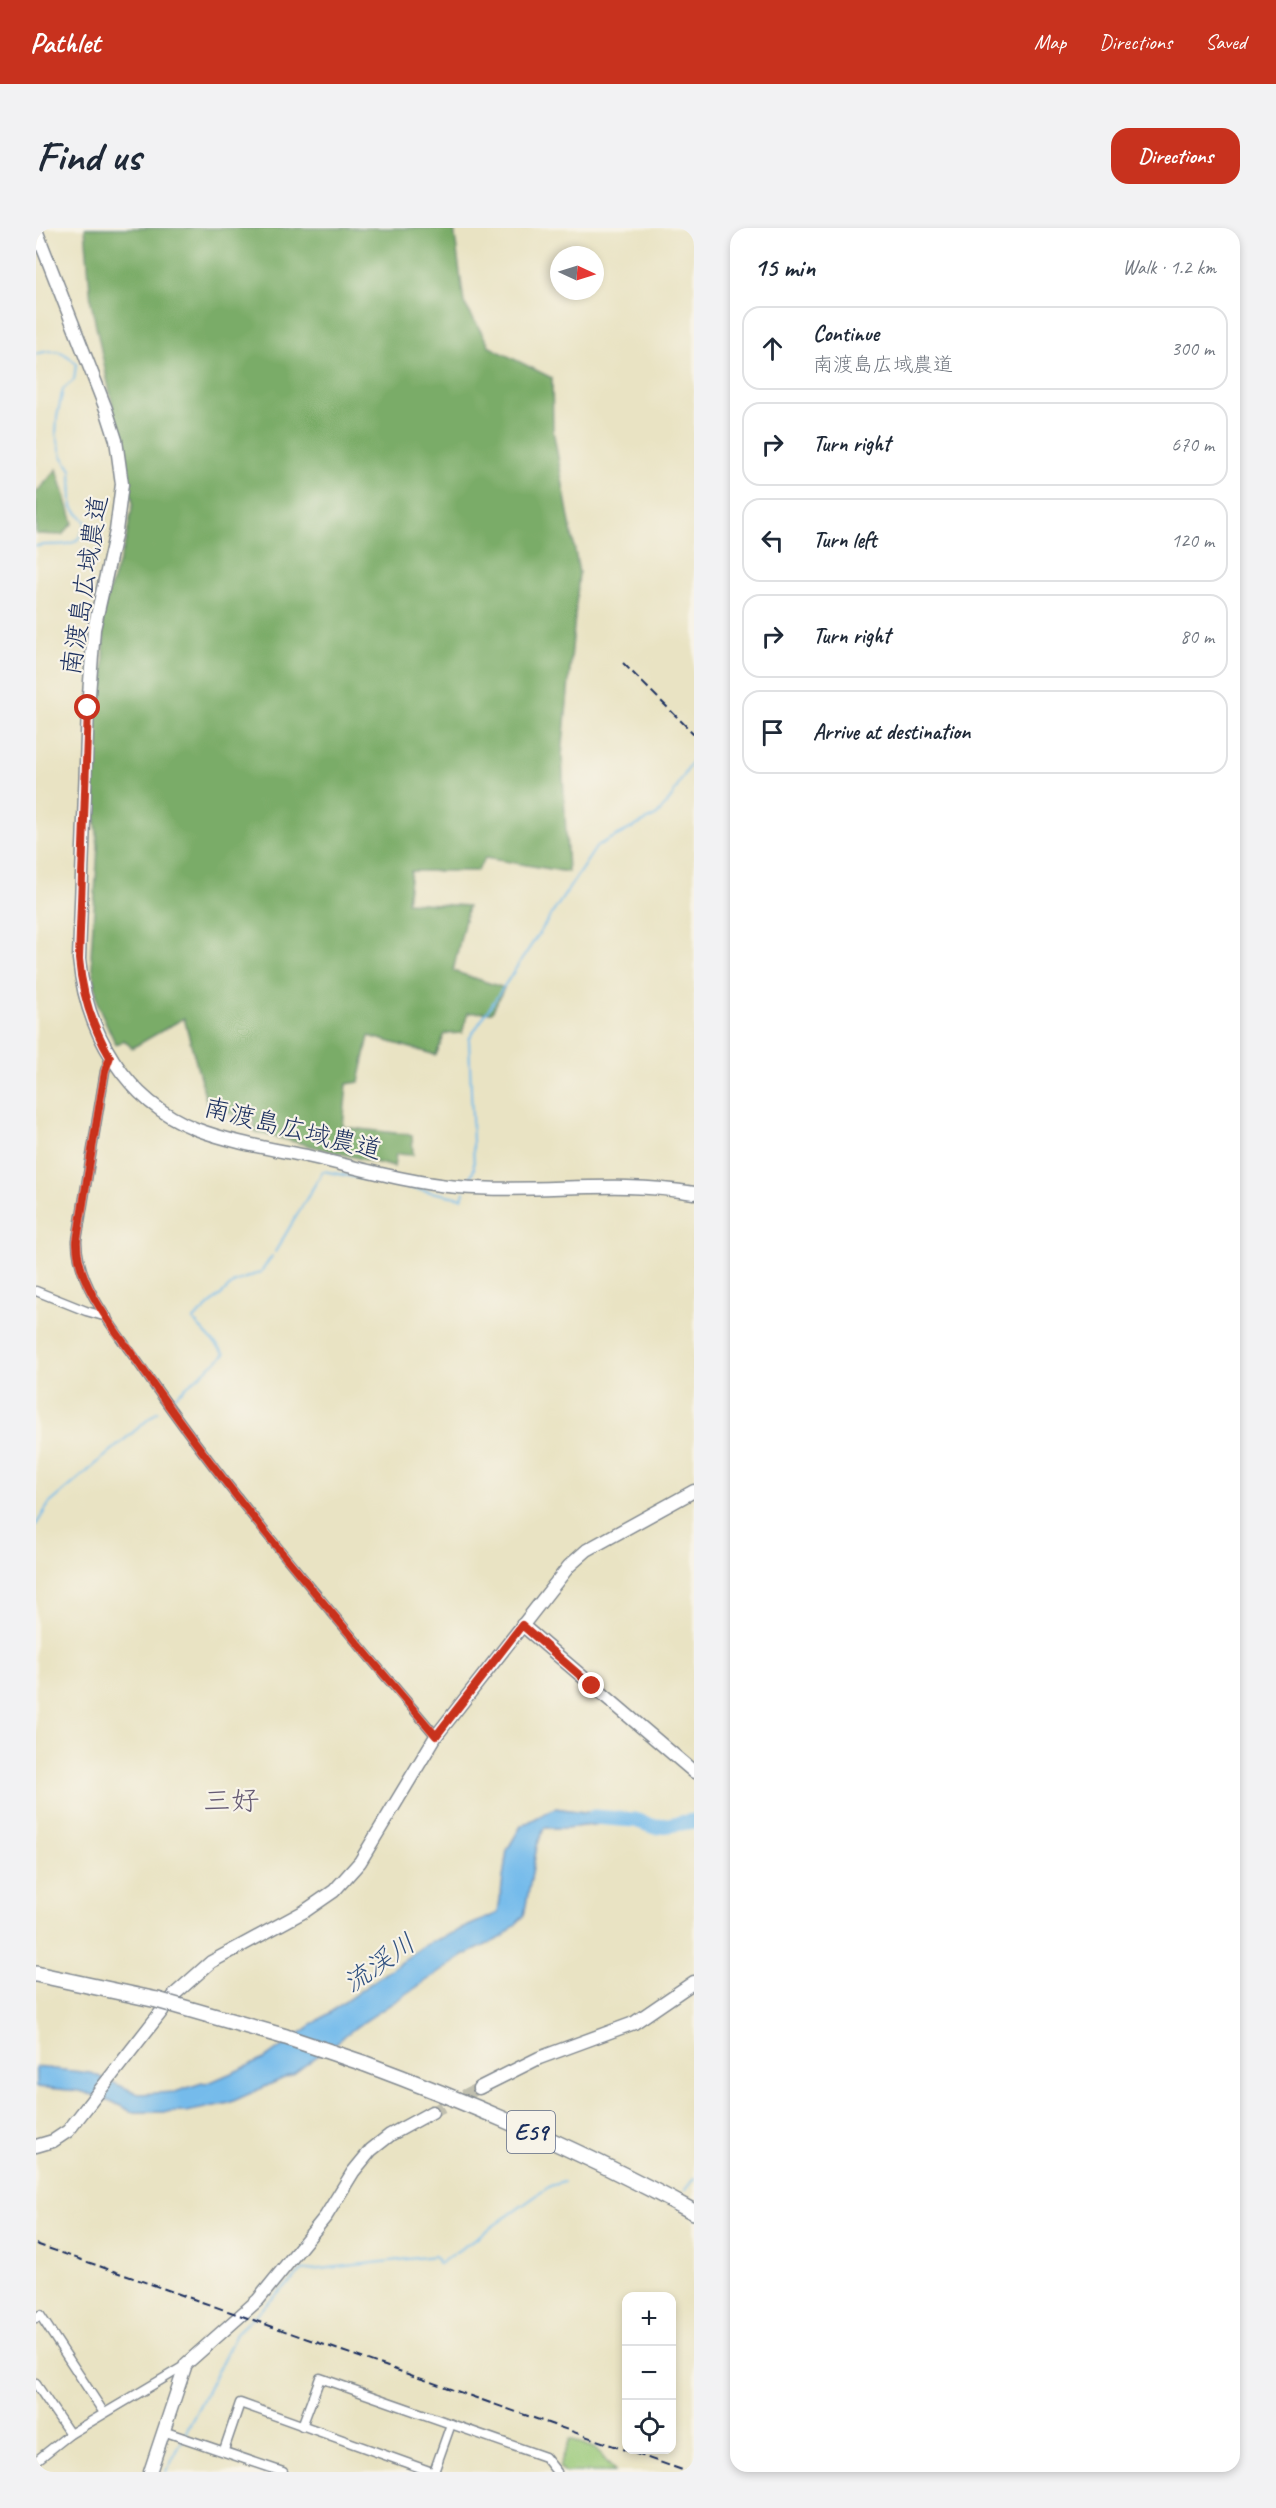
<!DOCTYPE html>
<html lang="en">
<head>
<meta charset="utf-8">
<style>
  body { margin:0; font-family:Caveat,"Klee One",sans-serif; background:#f2f2f3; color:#1f2937 }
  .controls { position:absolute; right:18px; bottom:18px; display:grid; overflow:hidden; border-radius:12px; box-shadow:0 3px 9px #0003 }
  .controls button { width:54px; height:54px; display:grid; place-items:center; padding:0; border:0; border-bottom:2px solid #e0e1e3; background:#fff; color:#1f2937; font:30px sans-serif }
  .compass { position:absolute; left:514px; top:18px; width:54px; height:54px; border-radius:50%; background:#fff; box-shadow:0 3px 9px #0003; rotate:94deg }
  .stop { position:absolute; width:18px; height:18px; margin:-14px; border:4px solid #c8321e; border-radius:50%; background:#fff }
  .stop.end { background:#c8321e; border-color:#fff; box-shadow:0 2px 6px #0008 }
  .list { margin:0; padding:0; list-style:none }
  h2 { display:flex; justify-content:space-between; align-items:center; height:78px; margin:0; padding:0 24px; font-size:26px }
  h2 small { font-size:20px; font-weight:400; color:#747a83 }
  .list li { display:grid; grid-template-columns:39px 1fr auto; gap:18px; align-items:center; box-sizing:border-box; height:84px; margin:0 12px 12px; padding:0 12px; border:2px solid #e0e1e3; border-radius:18px }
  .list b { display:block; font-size:22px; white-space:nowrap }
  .list p { margin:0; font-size:20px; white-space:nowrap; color:#747a83 }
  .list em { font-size:20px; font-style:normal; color:#747a83 }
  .icon { flex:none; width:33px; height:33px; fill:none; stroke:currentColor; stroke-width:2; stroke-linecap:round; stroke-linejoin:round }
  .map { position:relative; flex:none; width:658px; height:2244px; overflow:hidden; border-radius:18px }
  header { display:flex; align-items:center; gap:36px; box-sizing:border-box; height:84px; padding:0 30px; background:#c8321e; color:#fff }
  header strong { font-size:28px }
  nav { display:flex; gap:33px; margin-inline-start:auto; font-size:21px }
  .intro { display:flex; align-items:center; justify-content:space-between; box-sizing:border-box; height:144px; padding:0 36px }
  h1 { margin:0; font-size:42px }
  .button { padding:15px 27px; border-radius:18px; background:#c8321e; color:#fff; font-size:21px; font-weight:700 }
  main { display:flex; gap:36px; padding:0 36px }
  aside { flex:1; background:#fff; border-radius:18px; box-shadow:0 3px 9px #0003 }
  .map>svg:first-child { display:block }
  .green { fill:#98c877; stroke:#5a7c6a; stroke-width:1.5 }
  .forest { fill:#7aac68; stroke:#4a6e63; stroke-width:1.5 }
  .water { fill:#74bbeb; stroke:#4875a4; stroke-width:1.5 }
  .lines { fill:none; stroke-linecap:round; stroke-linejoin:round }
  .stream { stroke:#74bbeb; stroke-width:2 }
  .river { stroke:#74bbeb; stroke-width:15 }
  .secondary-tunnel { stroke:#c0bfaf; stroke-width:12; stroke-dasharray:12 6; stroke-linecap:butt }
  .street-casing { stroke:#828990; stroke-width:11 }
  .secondary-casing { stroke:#828990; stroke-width:15 }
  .highway-casing { stroke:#828990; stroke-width:18 }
  .street { stroke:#fff; stroke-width:8 }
  .secondary { stroke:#fff; stroke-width:12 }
  .highway { stroke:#fff; stroke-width:15 }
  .rail { stroke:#1b2f5e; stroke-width:2; stroke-dasharray:9 4.5; stroke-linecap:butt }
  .highway-bridge-casing { stroke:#828990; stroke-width:18; stroke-linecap:butt }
  .highway-bridge { stroke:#fff; stroke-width:15 }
  .route { stroke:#c8321e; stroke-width:8 }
  .labels { text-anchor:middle; stroke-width:4.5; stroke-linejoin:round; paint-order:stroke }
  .shield { fill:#f7f3e8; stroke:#5d6a87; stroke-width:1.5 }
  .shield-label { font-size:24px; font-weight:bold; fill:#1b2f5e }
  .street-label { font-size:26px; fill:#1b2f5e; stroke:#f7f3e8 }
  .water-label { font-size:27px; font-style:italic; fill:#315281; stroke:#f7f3e8 }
  .quarter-label { font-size:28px; fill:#665b74; stroke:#f7f3e8 }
</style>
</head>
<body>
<header>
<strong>Pathlet</strong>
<nav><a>Map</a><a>Directions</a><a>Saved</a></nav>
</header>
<div class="intro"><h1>Find us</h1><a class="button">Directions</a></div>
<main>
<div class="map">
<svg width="658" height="2244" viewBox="0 0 658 2244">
  <rect width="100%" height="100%" fill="#f7f3e8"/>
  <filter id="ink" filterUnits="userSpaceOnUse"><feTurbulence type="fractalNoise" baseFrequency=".0167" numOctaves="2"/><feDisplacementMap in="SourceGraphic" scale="12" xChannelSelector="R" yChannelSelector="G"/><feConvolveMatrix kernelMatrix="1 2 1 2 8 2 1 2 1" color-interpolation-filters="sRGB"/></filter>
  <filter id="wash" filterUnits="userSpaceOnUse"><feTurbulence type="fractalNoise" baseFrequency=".008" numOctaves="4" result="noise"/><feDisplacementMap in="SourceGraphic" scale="24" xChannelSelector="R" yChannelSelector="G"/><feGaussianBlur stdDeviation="1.35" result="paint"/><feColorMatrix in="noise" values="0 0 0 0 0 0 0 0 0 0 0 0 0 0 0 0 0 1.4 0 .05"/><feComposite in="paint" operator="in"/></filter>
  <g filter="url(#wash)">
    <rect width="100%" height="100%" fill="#e9e3c3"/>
    <!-- green -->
    <polygon class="green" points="534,2211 560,2221 579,2244 528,2244 523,2239"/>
    <!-- forest -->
    <g class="forest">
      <polygon points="49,0 418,0 428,75 454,119 516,150 517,202 543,345 526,528 532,644 449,630 441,643 375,643 371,674 432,678 417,743 468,760 456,784 432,785 426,805 409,806 400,827 333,808 323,854 311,856 307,899 376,907 377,927 360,926 358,939 219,904 218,892 172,879 148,790 96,820 88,812 80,817 62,777 55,727 62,619 54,522 56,490 68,449 68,412 65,388 90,312 97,275 55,74"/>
      <polygon points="21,241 37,295 26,307 0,306 0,265"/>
    </g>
    <!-- water -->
    <polygon class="water" points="519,1580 578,1588 572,1595 530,1600 508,1600 501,1618 488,1688 467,1709 429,1727 399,1747 323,1797 257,1846 193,1875 150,1884 96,1884 75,1873 44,1863 0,1859 0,1839 55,1845 103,1866 139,1864 166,1855 170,1856 228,1831 389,1717 462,1685 471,1622 485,1598"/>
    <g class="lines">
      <!-- stream -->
      <g class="stream">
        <path d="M0,126C18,121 27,121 40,136L38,152L27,161L21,189L20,206L26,228L35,242L36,279L50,294C42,326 25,313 0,318"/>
        <polyline points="434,950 438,941 433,811 561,618 621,587 635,570 658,530"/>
        <polyline points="239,1024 287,943 426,970 428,964"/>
        <polyline points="138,1169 189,1126 157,1092 199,1054 225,1044 236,1028"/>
        <polyline points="0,1297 13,1276 122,1183"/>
        <polyline points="649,1962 658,1950"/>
        <polyline points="148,2208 201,2104 266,2043 399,2028 403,2036 514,1958 528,1954"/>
        <polyline points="130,2244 146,2213"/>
      </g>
      <!-- river -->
      <polyline class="river" points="558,1589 599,1592 619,1599 658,1593"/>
    </g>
  </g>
  <g filter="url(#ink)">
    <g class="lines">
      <!-- secondary-tunnel -->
      <polyline class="secondary-tunnel" points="396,1884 443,1860"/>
      <defs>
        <g id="street">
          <path d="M74,829L69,843L41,1012C40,1057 81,1104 106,1140C196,1271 298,1387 400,1508"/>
          <polyline points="0,1063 50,1083 71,1089"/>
          <polyline points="0,2090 4,2087 68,2185"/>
          <polyline points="0,2156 34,2206"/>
          <polyline points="266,2198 284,2150 509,2229 521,2244"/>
          <polyline points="127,2203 247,2244"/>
          <polyline points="188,2222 204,2175 396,2244"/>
          <polyline points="0,2233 34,2206 150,2137"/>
          <polyline points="398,2244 415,2196"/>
        </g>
        <g id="secondary">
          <path d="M0,2L70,181L80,212L86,256L80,303L58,401L52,480L43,731C50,803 89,873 160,901C197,915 237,921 275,929C323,940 372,955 422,959C501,966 579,951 658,965"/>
          <polyline points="486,1397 658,1544"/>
          <polyline points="443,1860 503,1830 598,1795 658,1754"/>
          <polyline points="0,1918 17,1913 32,1903 140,1765 175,1734 269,1683 298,1663 324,1634 400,1508 533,1338 551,1322 658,1263"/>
          <polyline points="114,2244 150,2136 222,2072 290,1988 317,1944 335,1922 354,1907 396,1884"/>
        </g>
        <g id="highway">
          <polyline points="0,1746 121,1772"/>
          <path d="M327,1835C440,1877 552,1926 658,1984"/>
        </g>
      </defs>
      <!-- street casing -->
      <use href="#street" class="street-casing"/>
      <!-- secondary casing -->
      <use href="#secondary" class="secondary-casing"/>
      <!-- highway casing -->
      <use href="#highway" class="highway-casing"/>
      <!-- street -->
      <use href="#street" class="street"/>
      <!-- secondary -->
      <use href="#secondary" class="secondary"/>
      <!-- highway -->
      <use href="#highway" class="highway"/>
      <!-- rail -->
      <g class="rail">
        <polyline points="587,435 658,506"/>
        <polyline points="0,2016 652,2244"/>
      </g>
      <defs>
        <polyline id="highway-bridge" points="121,1772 250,1809 327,1835"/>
      </defs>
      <!-- highway-bridge casing -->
      <use href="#highway-bridge" class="highway-bridge-casing"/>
      <!-- highway-bridge -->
      <use href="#highway-bridge" class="highway-bridge"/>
    </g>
  </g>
  <g class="lines" filter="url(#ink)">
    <!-- route -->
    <path class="route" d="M52,480L43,731C46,766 56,798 74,829L69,843L41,1012C39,1056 82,1105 106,1140C195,1270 298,1387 400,1508L486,1397L556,1458"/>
  </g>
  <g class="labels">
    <!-- shield labels -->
    <rect class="shield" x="471" y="1883" width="48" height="42" rx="4.5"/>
    <g class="shield-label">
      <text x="495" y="1912">E59</text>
    </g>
    <!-- street labels -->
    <g class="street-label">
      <text transform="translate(48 357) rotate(-81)" y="9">南渡島広域農道</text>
      <text transform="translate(257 900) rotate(14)" y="9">南渡島広域農道</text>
    </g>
    <!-- water labels -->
    <g class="water-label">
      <text transform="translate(343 1735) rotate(-35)" y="9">流渓川</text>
    </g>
    <!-- quarter labels -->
    <g class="quarter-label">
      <text x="195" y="1582">三好</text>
    </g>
  </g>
</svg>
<div class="controls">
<button>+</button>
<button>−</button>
<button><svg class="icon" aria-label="locate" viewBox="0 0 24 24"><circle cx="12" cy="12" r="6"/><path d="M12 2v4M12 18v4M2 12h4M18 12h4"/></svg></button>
</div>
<svg class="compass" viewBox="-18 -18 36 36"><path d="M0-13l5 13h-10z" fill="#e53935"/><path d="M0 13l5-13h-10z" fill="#747a83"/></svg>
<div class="stop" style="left:52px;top:480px"></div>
<div class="stop end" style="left:556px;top:1458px"></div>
</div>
<aside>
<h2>15 min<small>Walk · 1.2 km</small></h2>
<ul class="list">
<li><svg class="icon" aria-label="ahead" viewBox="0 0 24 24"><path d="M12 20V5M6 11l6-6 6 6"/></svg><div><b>Continue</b><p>南渡島広域農道</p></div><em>300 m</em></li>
<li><svg class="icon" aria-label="right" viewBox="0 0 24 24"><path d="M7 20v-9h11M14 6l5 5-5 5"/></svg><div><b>Turn right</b></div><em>670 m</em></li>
<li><svg class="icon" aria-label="left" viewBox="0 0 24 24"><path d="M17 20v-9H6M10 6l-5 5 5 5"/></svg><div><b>Turn left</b></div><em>120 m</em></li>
<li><svg class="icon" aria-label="right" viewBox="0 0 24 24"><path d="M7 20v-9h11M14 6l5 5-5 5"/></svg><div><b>Turn right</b></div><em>80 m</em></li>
<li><svg class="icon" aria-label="arrive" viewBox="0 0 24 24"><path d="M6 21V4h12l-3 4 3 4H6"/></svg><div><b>Arrive at destination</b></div></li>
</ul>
</aside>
</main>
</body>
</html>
